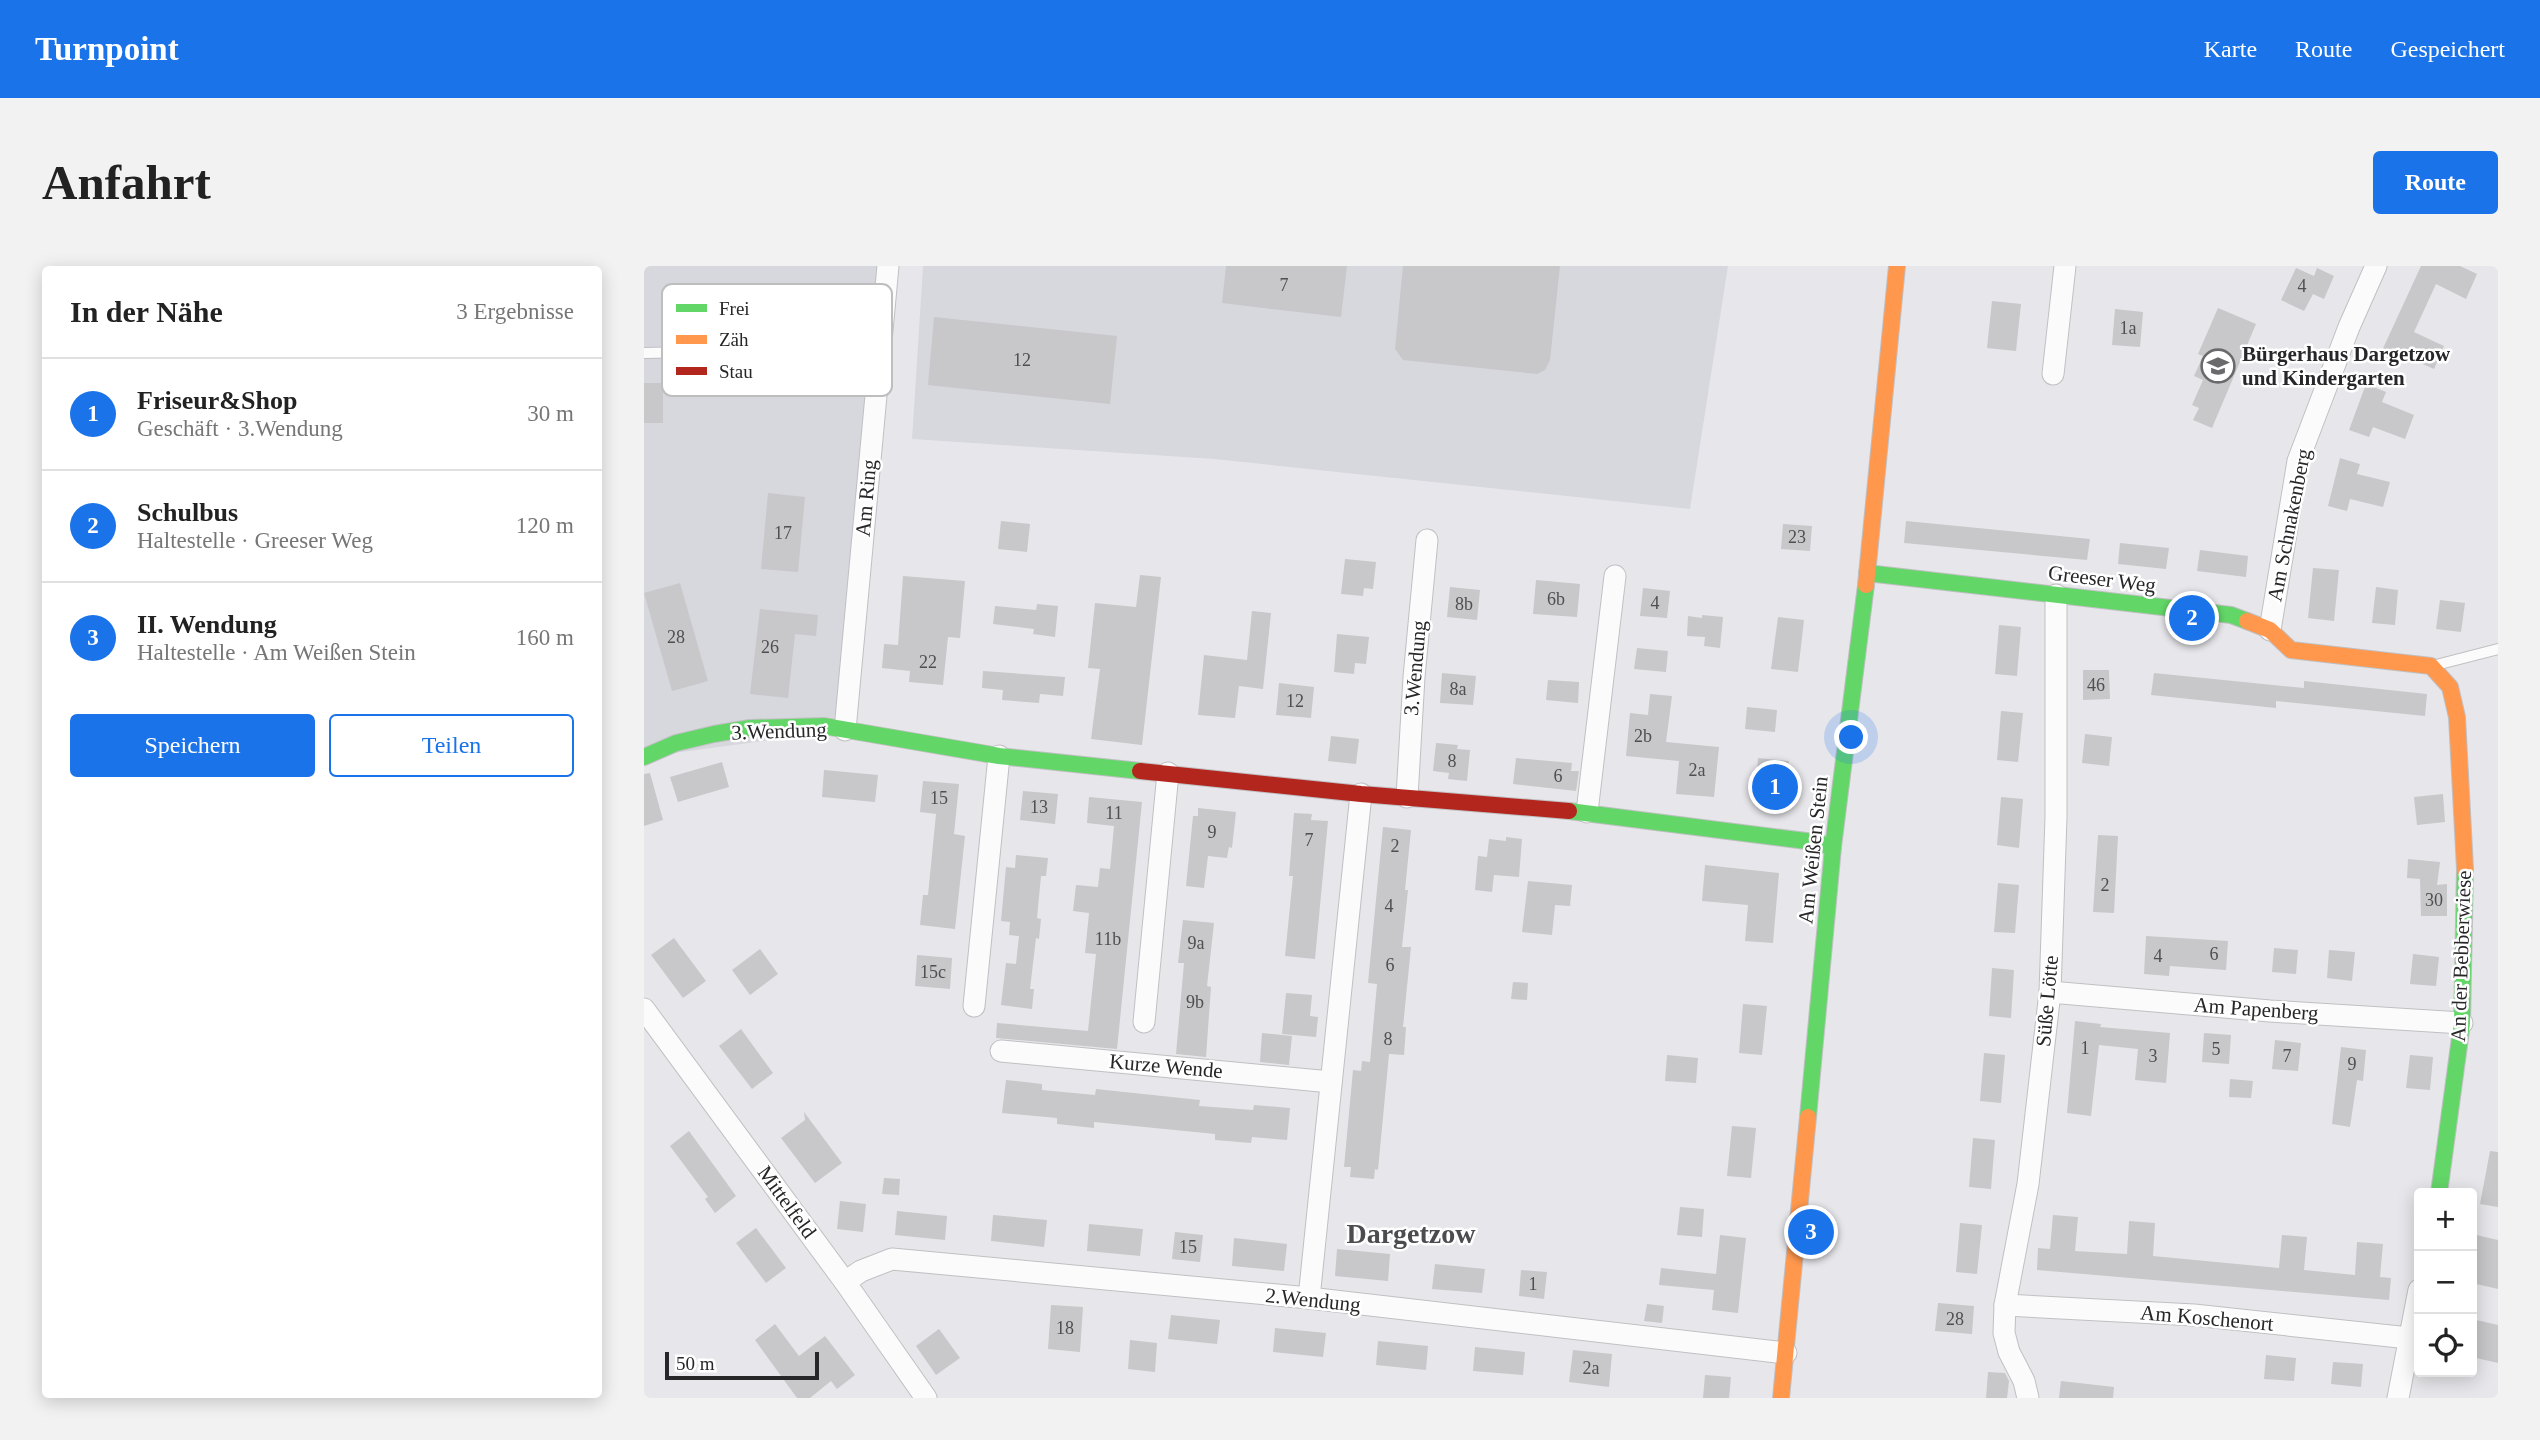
<!DOCTYPE html>
<html lang="de">
<head>
<meta charset="utf-8">
<style>
  body { margin:0; font-family:Georgia,serif; background:#f2f2f2; color:#222 }
  .controls { position:absolute; right:21px; bottom:21px; display:grid; overflow:hidden; border-radius:7px; box-shadow:0 4px 18px #0003 }
  .controls button { width:63px; height:63px; display:grid; place-items:center; padding:0; border:0; border-bottom:2px solid #e0e0e0; background:#fff; color:#222; font:35px sans-serif }
  .scale { position:absolute; left:21px; bottom:18px; width:154px; box-sizing:border-box; padding-left:7px; border:4px solid #272729; border-top:0; font-size:19px; line-height:24px; white-space:nowrap; color:#272729; -webkit-text-stroke:5px #fff; paint-order:stroke }
  .you { position:absolute; left:1208px; top:472px; width:24px; height:24px; margin:-18px; border:5px solid #fff; border-radius:50%; background:#1a73e8; box-shadow:0 0 0 10px #1a73e833 }
  .badge { display:grid; place-items:center; width:46px; height:46px; border-radius:50%; background:#1a73e8; color:#fff; font-size:23px; font-weight:700 }
  .pin { position:absolute; translate:-50% -50%; border:4px solid #fff; box-shadow:0 2px 7px #0006 }
  .list { margin:0; padding:0; list-style:none }
  h2 { display:flex; justify-content:space-between; align-items:center; height:91px; margin:0; padding:0 28px; font-size:30px }
  h2 small { font-size:23px; font-weight:400; color:#767676 }
  .list li { display:grid; grid-template-columns:46px 1fr auto; gap:21px; align-items:center; box-sizing:border-box; height:112px; padding:0 28px; border-top:2px solid #e0e0e0 }
  .list b { display:block; font-size:26px; white-space:nowrap }
  .list p { margin:0; font-size:23px; white-space:nowrap; color:#767676 }
  .list em { font-size:23px; font-style:normal; color:#767676 }
  .actions { display:flex; gap:14px; padding:21px 28px }
  .actions a { flex:1; padding:16px 0; border:2px solid #1a73e8; border-radius:7px; text-align:center; font-size:24px; color:#1a73e8 }
  .actions .main { background:#1a73e8; color:#fff }
  .icon { flex:none; width:38px; height:38px; fill:none; stroke:currentColor; stroke-width:2; stroke-linecap:round; stroke-linejoin:round }
  .map { position:relative; flex:none; width:1854px; height:1132px; overflow:hidden; border-radius:7px }
  header { display:flex; align-items:center; gap:42px; box-sizing:border-box; height:98px; padding:0 35px; background:#1a73e8; color:#fff }
  header strong { font-size:33px }
  nav { display:flex; gap:38px; margin-inline-start:auto; font-size:24px }
  .intro { display:flex; align-items:center; justify-content:space-between; box-sizing:border-box; height:168px; padding:0 42px }
  h1 { margin:0; font-size:49px }
  .button { padding:18px 32px; border-radius:7px; background:#1a73e8; color:#fff; font-size:24px; font-weight:700 }
  main { display:flex; gap:42px; padding:0 42px }
  aside { flex:1; background:#fff; border-radius:7px; box-shadow:0 4px 18px #0003 }
  .map>svg:first-child { display:block }
  .built { fill:#d7d7de }
  .building { fill:#c8c7c9 }
  .lines { fill:none; stroke-linecap:round; stroke-linejoin:round }
  .lane-casing { stroke:#c0c0c3; stroke-width:12 }
  .street-casing { stroke:#c0c0c3; stroke-width:23 }
  .fast-casing { stroke:#c0c0c3; stroke-width:18 }
  .slow-casing { stroke:#c0c0c3; stroke-width:18 }
  .jam-casing { stroke:#c0c0c3; stroke-width:18 }
  .lane { stroke:#fbfbfc; stroke-width:10 }
  .street { stroke:#fbfbfc; stroke-width:21 }
  .fast { stroke:#63d668; stroke-width:16 }
  .slow { stroke:#ff974d; stroke-width:16 }
  .jam { stroke:#b3261e; stroke-width:16 }
  .labels { text-anchor:middle; stroke-width:5; stroke-linejoin:round; paint-order:stroke }
  .number-label { font-size:18px; fill:#4f4f51 }
  .poi-label { font-size:21px; font-weight:bold; fill:#272729; stroke:#fff; text-anchor:start }
  .street-label { font-size:21px; fill:#272729; stroke:#fff }
  .district-label { font-size:28px; font-weight:bold; fill:#4b4b50; stroke:#fff }
  .key { fill:#fff; stroke:#bebebf; stroke-width:2 }
  .key-label { font-size:19px; fill:#272729 }
</style>
</head>
<body>
<header>
<strong>Turnpoint</strong>
<nav><a>Karte</a><a>Route</a><a>Gespeichert</a></nav>
</header>
<div class="intro"><h1>Anfahrt</h1><a class="button">Route</a></div>
<main>
<aside>
<h2>In der Nähe<small>3 Ergebnisse</small></h2>
<ul class="list">
<li><span class="badge">1</span><div><b>Friseur&amp;Shop</b><p>Geschäft · 3.Wendung</p></div><em>30 m</em></li>
<li><span class="badge">2</span><div><b>Schulbus</b><p>Haltestelle · Greeser Weg</p></div><em>120 m</em></li>
<li><span class="badge">3</span><div><b>II. Wendung</b><p>Haltestelle · Am Weißen Stein</p></div><em>160 m</em></li>
</ul>
<div class="actions"><a class="main">Speichern</a><a>Teilen</a></div>
</aside>
<div class="map">
<svg width="1854" height="1132" viewBox="0 0 1854 1132">
  <rect width="100%" height="100%" fill="#e7e7eb"/>
  <!-- built -->
  <g class="built">
    <polygon points="0,0 244,0 201,464 0,491"/>
    <polygon points="279,0 1084,0 1046,243 570,193 268,173"/>
  </g>
  <!-- building -->
  <g class="building">
    <polygon points="582,0 703,0 697,51 578,37"/>
    <polygon points="759,0 916,0 906,94 901,104 893,108 759,94 751,83"/>
    <polygon points="1777,0 1816,0 1833,8 1822,33 1792,18 1770,66 1800,80 1790,103 1760,90 1755,100 1735,91"/>
    <polygon points="1652,2 1670,10 1673,2 1690,10 1680,33 1669,28 1660,45 1637,34"/>
    <polygon points="1348,35 1377,38 1372,85 1343,82"/>
    <polygon points="1574,42 1612,58 1568,162 1549,154 1555,142 1548,139 1559,114 1550,110 1559,90 1554,88"/>
    <polygon points="1471,43 1499,46 1496,81 1468,79"/>
    <polygon points="290,51 473,70 466,138 284,119"/>
    <rect x="0" y="117" width="19" height="40"/>
    <polygon points="1722,118 1742,126 1738,136 1770,149 1761,173 1729,161 1725,171 1705,164"/>
    <polygon points="1696,192 1716,198 1713,208 1746,216 1739,241 1706,233 1703,245 1684,240"/>
    <polygon points="124,227 161,231 154,306 117,303"/>
    <polygon points="357,255 386,258 383,286 354,283"/>
    <polygon points="1262,255 1446,273 1443,294 1260,277"/>
    <polygon points="1139,258 1168,260 1166,285 1137,283"/>
    <polygon points="1476,277 1525,282 1522,303 1474,298"/>
    <polygon points="1556,284 1604,290 1602,311 1553,305"/>
    <polygon points="701,293 732,296 729,323 720,322 719,330 697,328"/>
    <polygon points="1669,302 1695,304 1690,355 1664,352"/>
    <polygon points="496,309 517,311 498,479 447,473 456,403 444,402 451,337 492,341"/>
    <polygon points="259,310 321,315 316,372 304,371 299,419 265,416 266,405 238,402 240,378 254,379"/>
    <polygon points="892,314 936,318 933,351 889,348"/>
    <polygon points="36,317 64,415 28,425 0,327"/>
    <polygon points="806,321 836,324 833,354 803,351"/>
    <polygon points="1732,321 1754,324 1751,359 1728,357"/>
    <polygon points="999,322 1026,325 1023,352 996,350"/>
    <polygon points="1796,334 1821,337 1817,366 1792,363"/>
    <polygon points="393,338 414,340 411,371 389,368 390,363 349,358 351,340 392,344"/>
    <polygon points="116,343 174,349 172,370 151,368 144,432 106,428"/>
    <polygon points="608,345 627,347 619,423 595,420 591,452 554,449 560,389 603,394"/>
    <polygon points="1058,349 1079,351 1076,382 1060,380 1061,371 1043,370 1044,350 1058,352"/>
    <polygon points="1134,351 1160,354 1154,406 1127,403"/>
    <polygon points="1355,359 1377,361 1373,410 1351,408"/>
    <polygon points="693,368 725,371 722,398 711,397 710,408 690,406"/>
    <polygon points="993,382 1024,385 1022,406 990,403"/>
    <polygon points="1439,404 1465,404 1466,433 1439,434"/>
    <polygon points="339,405 421,411 419,430 396,428 395,437 358,434 359,424 338,422"/>
    <polygon points="798,407 832,410 829,439 796,437"/>
    <polygon points="1510,407 1660,422 1660,415 1783,428 1781,450 1632,435 1632,442 1507,429"/>
    <polygon points="904,414 935,416 934,437 902,434"/>
    <polygon points="635,417 670,421 667,452 632,449"/>
    <polygon points="1006,428 1028,430 1022,476 1075,481 1070,531 1032,528 1035,495 982,490 986,447 1004,449"/>
    <polygon points="1103,441 1133,444 1131,466 1101,463"/>
    <polygon points="1357,445 1379,447 1374,496 1353,494"/>
    <polygon points="1441,468 1468,471 1465,500 1438,497"/>
    <polygon points="687,470 715,473 712,498 684,495"/>
    <polygon points="792,477 814,479 813,483 826,484 823,515 804,513 805,507 789,505"/>
    <polygon points="872,492 928,497 927,505 935,505 932,525 869,518"/>
    <polygon points="1114,492 1145,495 1141,537 1111,535"/>
    <polygon points="78,496 85,521 34,536 26,511"/>
    <polygon points="180,504 234,509 231,536 178,531"/>
    <polygon points="6,507 19,554 0,560 0,508"/>
    <polygon points="279,515 315,518 310,568 321,570 311,663 276,659 279,629 284,629 292,548 276,546"/>
    <polygon points="379,525 414,528 411,558 376,554"/>
    <polygon points="1799,528 1801,556 1773,559 1770,531"/>
    <polygon points="445,531 498,536 473,783 352,772 353,757 444,765 452,688 441,687 445,647 429,645 432,619 454,621 456,602 466,603 470,560 443,557"/>
    <polygon points="1357,531 1379,533 1375,582 1353,579"/>
    <polygon points="554,542 592,546 588,582 585,581 583,592 564,590 560,622 542,620 549,550 554,550"/>
    <polygon points="650,547 668,548 667,554 684,555 671,693 641,690 649,610 645,610"/>
    <polygon points="739,561 767,564 761,624 764,624 758,681 767,681 759,761 762,761 760,789 745,788 734,904 731,903 730,913 706,911 707,901 700,901 709,804 717,805 718,795 726,796 733,718 724,717"/>
    <polygon points="1454,569 1474,570 1470,647 1449,646"/>
    <polygon points="862,571 878,573 875,611 850,609 848,626 831,624 834,590 843,591 845,573 862,575"/>
    <polygon points="372,589 404,592 402,610 397,610 393,652 397,653 395,673 392,672 386,723 390,723 388,743 357,739 362,697 372,698 375,670 365,669 366,656 357,655 362,601 371,602"/>
    <polygon points="1764,593 1796,596 1793,619 1803,618 1803,650 1777,650 1776,613 1763,612"/>
    <polygon points="1061,599 1135,607 1129,677 1101,675 1104,639 1058,635"/>
    <polygon points="884,615 928,619 926,640 911,639 908,669 878,666"/>
    <polygon points="1354,617 1375,619 1371,667 1350,666"/>
    <polygon points="539,654 570,657 563,720 567,721 562,791 532,788 540,697 534,697"/>
    <polygon points="1502,670 1584,675 1582,704 1526,700 1525,710 1500,708"/>
    <polygon points="30,672 62,715 39,732 7,689"/>
    <polygon points="1630,682 1654,684 1652,708 1628,706"/>
    <polygon points="116,683 134,708 106,729 88,704"/>
    <polygon points="1685,684 1711,686 1708,715 1683,712"/>
    <polygon points="1769,688 1795,691 1792,720 1766,718"/>
    <polygon points="273,689 308,692 306,723 271,720"/>
    <polygon points="1348,702 1370,704 1367,752 1345,750"/>
    <polygon points="869,716 884,717 883,734 867,733"/>
    <polygon points="642,727 668,729 666,750 674,751 672,771 638,768"/>
    <polygon points="1099,738 1123,740 1118,789 1095,787"/>
    <polygon points="1431,755 1457,758 1456,761 1526,767 1522,817 1491,814 1494,783 1455,779 1447,850 1423,847"/>
    <polygon points="97,763 129,807 108,823 75,780"/>
    <polygon points="618,767 648,770 645,799 616,796"/>
    <polygon points="1560,767 1587,769 1585,798 1558,796"/>
    <polygon points="1631,774 1657,777 1654,805 1628,803"/>
    <polygon points="1697,781 1722,784 1719,815 1713,814 1706,861 1688,858"/>
    <polygon points="1340,787 1361,789 1357,837 1336,835"/>
    <polygon points="1023,789 1054,792 1052,817 1021,815"/>
    <polygon points="1766,789 1789,791 1786,824 1762,822"/>
    <polygon points="1586,813 1609,815 1607,832 1585,831"/>
    <polygon points="362,814 398,818 398,824 451,829 452,823 556,834 555,840 609,844 610,839 646,842 643,874 608,871 607,877 571,874 571,868 450,856 450,862 413,858 413,852 358,847"/>
    <polygon points="160,846 198,897 171,917 137,872 161,854"/>
    <polygon points="1088,860 1112,862 1107,912 1083,910"/>
    <polygon points="45,865 92,930 71,947 61,933 64,931 26,880"/>
    <polygon points="1329,872 1351,874 1347,923 1325,921"/>
    <polygon points="1846,885 1854,886 1854,941 1836,938"/>
    <polygon points="240,912 256,913 255,929 238,928"/>
    <polygon points="196,935 222,938 219,966 193,963"/>
    <polygon points="1036,941 1060,943 1058,971 1033,969"/>
    <polygon points="253,945 303,950 301,974 251,969"/>
    <polygon points="349,949 403,954 400,981 347,975"/>
    <polygon points="1409,949 1434,951 1431,985 1483,988 1485,955 1511,957 1509,990 1635,1002 1638,969 1663,971 1660,1004 1711,1009 1713,976 1739,978 1736,1011 1747,1012 1745,1034 1393,1004 1394,982 1406,983"/>
    <polygon points="1316,957 1338,959 1333,1008 1312,1006"/>
    <polygon points="445,958 499,963 496,990 443,985"/>
    <polygon points="112,962 142,1002 122,1017 92,977"/>
    <polygon points="531,966 559,969 556,996 528,993"/>
    <polygon points="1828,968 1854,974 1854,1023 1828,1017"/>
    <polygon points="1076,969 1102,972 1094,1047 1068,1044 1070,1024 1015,1019 1017,1002 1072,1008"/>
    <polygon points="590,972 643,978 640,1005 588,1000"/>
    <polygon points="693,983 746,988 744,1015 691,1010"/>
    <polygon points="791,998 841,1003 838,1027 788,1023"/>
    <polygon points="877,1004 903,1006 900,1033 875,1030"/>
    <polygon points="1294,1037 1330,1040 1328,1068 1291,1065"/>
    <polygon points="1003,1038 1020,1040 1018,1057 1000,1055"/>
    <polygon points="407,1039 439,1041 436,1086 404,1083"/>
    <polygon points="527,1049 576,1054 573,1078 524,1073"/>
    <polygon points="1828,1053 1854,1059 1854,1097 1828,1091"/>
    <polygon points="131,1058 155,1090 181,1070 211,1109 193,1123 187,1115 166,1132 153,1132 111,1074"/>
    <polygon points="631,1062 682,1067 679,1091 629,1086"/>
    <polygon points="295,1063 316,1092 292,1109 272,1080"/>
    <polygon points="486,1074 513,1077 511,1106 484,1103"/>
    <polygon points="734,1075 784,1080 782,1104 732,1099"/>
    <polygon points="831,1081 881,1086 879,1109 829,1105"/>
    <polygon points="929,1084 968,1088 965,1121 925,1116"/>
    <polygon points="1622,1089 1652,1092 1650,1115 1620,1113"/>
    <polygon points="1689,1096 1719,1098 1717,1121 1687,1118"/>
    <polygon points="1344,1106 1361,1107 1365,1115 1363,1132 1342,1132"/>
    <polygon points="1061,1109 1087,1111 1085,1132 1059,1132"/>
    <polygon points="1417,1115 1470,1121 1469,1132 1415,1132"/>
  </g>
  <g class="lines">
    <defs>
      <g id="lane">
        <path d="M0,87L95,85L213,77C226,64 218,54 227,42L240,43"/>
        <polyline points="1792,399 1854,383"/>
      </g>
      <g id="street">
        <polyline points="1409,108 1421,0"/>
        <polyline points="1626,364 1654,195 1705,61 1732,0"/>
        <polyline points="201,464 244,0"/>
        <polyline points="763,531 770,411 783,274"/>
        <polyline points="943,546 971,310"/>
        <polyline points="1406,726 1626,745 1818,757"/>
        <polyline points="330,740 355,490"/>
        <polyline points="0,743 201,1016 282,1132"/>
        <polyline points="500,756 524,507"/>
        <polyline points="357,785 687,816"/>
        <polyline points="201,1016 217,1005 248,993 665,1032 1142,1087"/>
        <polyline points="665,1032 717,528"/>
        <polyline points="1361,1039 1550,1049 1765,1072"/>
        <polyline points="1384,1132 1380,1115 1365,1086 1360,1067 1361,1039 1384,918 1406,726 1412,551 1412,329"/>
        <polyline points="1754,1132 1775,1024"/>
      </g>
      <g id="fast">
        <polyline points="1223,307 1587,349 1603,355"/>
        <polyline points="0,491 32,477 70,468 106,462 180,460 355,490 496,505"/>
        <polyline points="925,545 1170,576 1189,581"/>
        <polyline points="1164,851 1189,581 1222,319"/>
        <polyline points="1795,927 1818,757 1821,603"/>
      </g>
      <g id="slow">
        <polyline points="1222,319 1253,0"/>
        <polyline points="1603,355 1626,364 1647,384 1787,400 1806,421 1813,451 1821,603"/>
        <polyline points="1137,1132 1164,851"/>
      </g>
      <polyline id="jam" points="496,505 717,528 925,545"/>
    </defs>
    <!-- lane casing -->
    <use href="#lane" class="lane-casing"/>
    <!-- street casing -->
    <use href="#street" class="street-casing"/>
    <!-- fast casing -->
    <use href="#fast" class="fast-casing"/>
    <!-- slow casing -->
    <use href="#slow" class="slow-casing"/>
    <!-- jam casing -->
    <use href="#jam" class="jam-casing"/>
    <!-- lane -->
    <use href="#lane" class="lane"/>
    <!-- street -->
    <use href="#street" class="street"/>
    <!-- fast -->
    <use href="#fast" class="fast"/>
    <!-- slow -->
    <use href="#slow" class="slow"/>
    <!-- jam -->
    <use href="#jam" class="jam"/>
  </g>
  <!-- icons -->
  <defs>
    <symbol id="school-ring" viewBox="-11 -11 22 22"><circle r="9.5" fill="#fff" stroke="#6a6a6d" stroke-width="1.5"/><path d="M0-5L7-2L0 1L-7-2ZM-4 1L0 2.5L4 1V4Q0 6-4 4Z" fill="#6a6a6d"/></symbol>
  </defs>
  <g fill-rule="evenodd">
    <use href="#school-ring" x="1555" y="81" width="38" height="38"/>
  </g>
  <g class="labels">
    <!-- number labels -->
    <g class="number-label">
      <text x="640" y="25">7</text>
      <text x="1658" y="26">4</text>
      <text x="1484" y="68">1a</text>
      <text x="378" y="100">12</text>
      <text x="139" y="273">17</text>
      <text x="1153" y="277">23</text>
      <text x="912" y="339">6b</text>
      <text x="1011" y="343">4</text>
      <text x="820" y="344">8b</text>
      <text x="32" y="377">28</text>
      <text x="126" y="387">26</text>
      <text x="284" y="402">22</text>
      <text x="1452" y="425">46</text>
      <text x="814" y="429">8a</text>
      <text x="651" y="441">12</text>
      <text x="999" y="476">2b</text>
      <text x="808" y="501">8</text>
      <text x="1053" y="510">2a</text>
      <text x="914" y="516">6</text>
      <text x="295" y="538">15</text>
      <text x="395" y="547">13</text>
      <text x="470" y="553">11</text>
      <text x="568" y="572">9</text>
      <text x="665" y="580">7</text>
      <text x="751" y="586">2</text>
      <text x="1461" y="625">2</text>
      <text x="1790" y="640">30</text>
      <text x="745" y="646">4</text>
      <text x="464" y="679">11b</text>
      <text x="552" y="683">9a</text>
      <text x="1570" y="694">6</text>
      <text x="1514" y="696">4</text>
      <text x="746" y="705">6</text>
      <text x="289" y="712">15c</text>
      <text x="551" y="742">9b</text>
      <text x="744" y="779">8</text>
      <text x="1441" y="788">1</text>
      <text x="1572" y="789">5</text>
      <text x="1509" y="796">3</text>
      <text x="1643" y="796">7</text>
      <text x="1708" y="804">9</text>
      <text x="544" y="987">15</text>
      <text x="889" y="1024">1</text>
      <text x="1311" y="1059">28</text>
      <text x="421" y="1068">18</text>
      <text x="947" y="1108">2a</text>
    </g>
    <!-- poi labels -->
    <g class="poi-label">
      <text x="1598" y="95">Bürgerhaus Dargetzow<tspan x="1598" dy="24">und Kindergarten</tspan></text>
    </g>
    <!-- street labels -->
    <g class="street-label">
      <text transform="translate(222 232) rotate(-85)" y="7">Am Ring</text>
      <text transform="translate(1645 259) rotate(-79)" y="7">Am Schnakenberg</text>
      <text transform="translate(1458 313) rotate(7)" y="7">Greeser Weg</text>
      <text transform="translate(771 402) rotate(-85)" y="7">3.Wendung</text>
      <text transform="translate(135 465) rotate(-2)" y="7">3.Wendung</text>
      <text transform="translate(1169 584) rotate(-84)" y="7">Am Weißen Stein</text>
      <text transform="translate(1817 690) rotate(-88)" y="7">An der Bebberwiese</text>
      <text transform="translate(1403 735) rotate(-85)" y="7">Süße Lötte</text>
      <text transform="translate(1612 743) rotate(4)" y="7">Am Papenberg</text>
      <text transform="translate(522 800) rotate(5)" y="7">Kurze Wende</text>
      <text transform="translate(143 936) rotate(54)" y="7">Mittelfeld</text>
      <text transform="translate(669 1034) rotate(6)" y="7">2.Wendung</text>
      <text transform="translate(1563 1052) rotate(5)" y="7">Am Koschenort</text>
    </g>
    <!-- district labels -->
    <g class="district-label">
      <text x="767" y="977">Dargetzow</text>
    </g>
  </g>
  <!-- legend -->
  <rect x="18" y="18" width="230" height="112" rx="10" class="key"/>
  <rect x="32" y="38" width="31" height="8" fill="#63d668"/>
  <rect x="32" y="69" width="31" height="9" fill="#ff974d"/>
  <rect x="32" y="101" width="31" height="8" fill="#b3261e"/>
  <g class="key-label">
    <text x="75" y="49">Frei</text>
    <text x="75" y="80">Zäh</text>
    <text x="75" y="112">Stau</text>
  </g>
</svg>
<div class="controls">
<button>+</button>
<button>−</button>
<button><svg class="icon" aria-label="locate" viewBox="0 0 24 24"><circle cx="12" cy="12" r="6"/><path d="M12 2v4M12 18v4M2 12h4M18 12h4"/></svg></button>
</div>
<div class="scale">50 m</div>
<div class="you"></div>
<div class="pin badge" style="left:1131px;top:521px">1</div>
<div class="pin badge" style="left:1548px;top:352px">2</div>
<div class="pin badge" style="left:1167px;top:966px">3</div>
</div>
</main>
</body>
</html>
